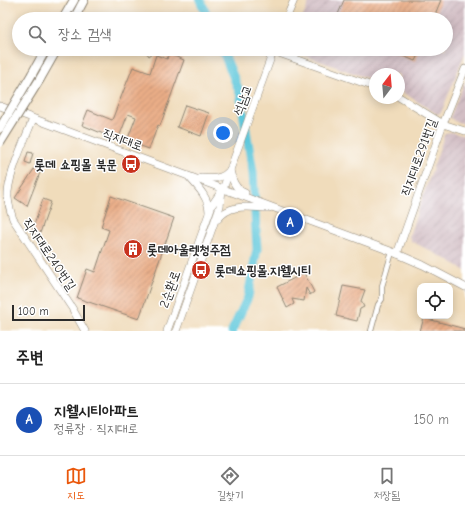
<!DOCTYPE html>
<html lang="ko">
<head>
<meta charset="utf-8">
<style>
  body { margin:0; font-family:"Comic Neue","Poor Story",sans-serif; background:#f2f2f2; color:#222 }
  .controls { position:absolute; right:12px; bottom:12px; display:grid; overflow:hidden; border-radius:8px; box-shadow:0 2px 10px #0003 }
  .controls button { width:36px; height:36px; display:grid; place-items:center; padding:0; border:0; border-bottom:1px solid #e0e0e0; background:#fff; color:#222; font:20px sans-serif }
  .compass { position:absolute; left:369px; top:68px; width:36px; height:36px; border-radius:50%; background:#fff; box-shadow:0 2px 10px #0003; rotate:16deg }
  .scale { position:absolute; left:12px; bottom:10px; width:73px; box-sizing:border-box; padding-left:4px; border:2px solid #2b2b2b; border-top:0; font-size:11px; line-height:14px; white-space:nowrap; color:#2b2b2b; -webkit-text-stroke:3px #fff; paint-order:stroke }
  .you { position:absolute; left:223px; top:133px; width:14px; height:14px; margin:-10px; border:3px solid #fff; border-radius:50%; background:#1a73e8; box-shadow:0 0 0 6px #1a73e833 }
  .badge { display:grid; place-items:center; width:26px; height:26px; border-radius:50%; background:#ea580c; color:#fff; font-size:13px; font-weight:700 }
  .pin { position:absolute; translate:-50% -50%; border:2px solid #fff; box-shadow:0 1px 4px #0006 }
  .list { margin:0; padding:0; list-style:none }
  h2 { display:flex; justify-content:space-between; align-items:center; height:52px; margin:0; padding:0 16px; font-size:17px }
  h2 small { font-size:13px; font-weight:400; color:#767676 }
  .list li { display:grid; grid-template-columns:26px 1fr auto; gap:12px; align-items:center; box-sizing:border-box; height:72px; padding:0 16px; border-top:1px solid #e0e0e0 }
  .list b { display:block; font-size:15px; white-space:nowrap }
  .list p { margin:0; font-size:13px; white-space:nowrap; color:#767676 }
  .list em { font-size:13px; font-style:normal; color:#767676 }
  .icon { flex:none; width:22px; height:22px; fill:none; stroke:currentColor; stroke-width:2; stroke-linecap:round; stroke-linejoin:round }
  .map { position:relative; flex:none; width:465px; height:331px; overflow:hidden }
  .search { position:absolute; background:#fff; box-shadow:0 2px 10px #0003; left:12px; right:12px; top:12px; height:44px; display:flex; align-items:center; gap:10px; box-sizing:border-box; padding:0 14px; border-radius:22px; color:#767676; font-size:15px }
  .sheet { height:124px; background:#fff }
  nav { display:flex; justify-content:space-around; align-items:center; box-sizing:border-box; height:56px; border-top:1px solid #e0e0e0; background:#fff; font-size:11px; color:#767676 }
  nav a { display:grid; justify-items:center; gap:2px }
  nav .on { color:#ea580c }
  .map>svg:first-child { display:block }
  .industrial { fill:url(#industrial-furrows) }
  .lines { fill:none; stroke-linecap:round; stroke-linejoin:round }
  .river { stroke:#60c8dc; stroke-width:9 }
  .building { fill:url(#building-hatch) }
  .street-casing { stroke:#8e8473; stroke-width:6 }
  .secondary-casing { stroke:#8e8473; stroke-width:8 }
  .highway-casing { stroke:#8e8473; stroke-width:10 }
  .street { stroke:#fff; stroke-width:4.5 }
  .secondary { stroke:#fff; stroke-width:7 }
  .highway { stroke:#fff; stroke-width:8 }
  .highway-bridge-casing { stroke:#8e8473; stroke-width:10; stroke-linecap:butt }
  .highway-bridge { stroke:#fff; stroke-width:8 }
  .labels { text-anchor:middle; stroke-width:3; stroke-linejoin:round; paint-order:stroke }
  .street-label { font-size:13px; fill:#2b2b2b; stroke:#fff }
  .poi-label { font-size:13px; font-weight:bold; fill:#2b2b2b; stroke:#fff; text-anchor:start }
</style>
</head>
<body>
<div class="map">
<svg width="465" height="331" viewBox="0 0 465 331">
  <defs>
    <pattern id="industrial-furrows" width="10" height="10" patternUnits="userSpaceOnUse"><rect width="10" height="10" fill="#d2bec4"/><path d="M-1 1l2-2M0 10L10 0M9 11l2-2" fill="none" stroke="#b4a3a9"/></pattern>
    <pattern id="building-hatch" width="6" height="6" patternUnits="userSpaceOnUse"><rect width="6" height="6" fill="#eaad87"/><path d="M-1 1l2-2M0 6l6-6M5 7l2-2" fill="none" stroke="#be8d6f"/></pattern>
  </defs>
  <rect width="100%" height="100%" fill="#fff"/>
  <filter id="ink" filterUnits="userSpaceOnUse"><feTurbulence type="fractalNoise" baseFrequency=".025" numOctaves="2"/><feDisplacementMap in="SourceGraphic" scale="8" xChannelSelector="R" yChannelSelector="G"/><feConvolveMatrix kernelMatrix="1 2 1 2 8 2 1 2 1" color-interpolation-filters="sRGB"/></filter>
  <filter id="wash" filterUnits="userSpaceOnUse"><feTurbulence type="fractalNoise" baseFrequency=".012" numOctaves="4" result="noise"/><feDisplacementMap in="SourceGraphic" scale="16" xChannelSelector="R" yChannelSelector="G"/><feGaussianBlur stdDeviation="0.9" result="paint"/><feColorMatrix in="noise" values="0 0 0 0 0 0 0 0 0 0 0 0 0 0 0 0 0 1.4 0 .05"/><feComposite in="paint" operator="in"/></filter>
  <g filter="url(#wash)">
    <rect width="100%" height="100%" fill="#f0dcbb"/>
    <!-- industrial -->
    <g class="industrial">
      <polygon points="310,0 465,0 465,53 441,113 437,114 399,90 399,74 375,74 375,81 295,52 293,49 446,49 446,19 302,19"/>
      <polygon points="465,81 465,124 454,121 450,117"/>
      <polygon points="451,132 465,136 465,271 452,262 411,241 409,236 445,133"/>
    </g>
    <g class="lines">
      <!-- river -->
      <g class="river">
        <polyline points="200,0 209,19"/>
        <polyline points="222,49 240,93 253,172 256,231 257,249 248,297 232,331"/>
      </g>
    </g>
    <g id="blocks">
      <!-- building -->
      <g class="building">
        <polygon points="344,0 441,0 433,19 336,19"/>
        <polygon points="144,49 158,49 149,56"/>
        <polygon points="386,49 421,49 415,61"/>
        <polygon points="169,54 184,60 160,126 158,125 149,149 127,141 136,117 128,114 118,140 82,125 88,110 112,120 133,67 150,73 156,55 167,59"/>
        <polygon points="185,105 209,113 201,136 177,127"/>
        <polygon points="28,152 33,153 30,164 25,162"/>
        <polygon points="38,163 43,165 27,206 15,198"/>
        <polygon points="111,196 174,218 139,319 77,298 87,269 95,272 109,230 101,227"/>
        <polygon points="43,199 51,202 39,236 31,233"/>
        <polygon points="304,273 314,292 310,295 306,288 304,301 292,299 294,304 287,308 277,287"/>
        <polygon points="343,286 365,290 361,301 364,307 360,309 357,321 336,316"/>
        <polygon points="424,318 465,329 465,331 420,331"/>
      </g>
    </g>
  </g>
  <g filter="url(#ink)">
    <use href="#blocks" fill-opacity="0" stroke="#8e8473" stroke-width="1"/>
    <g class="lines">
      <defs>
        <polyline id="street" points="371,331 378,305 382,299 382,286 392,252"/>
        <g id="secondary">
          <polyline points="286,19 294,0"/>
          <polyline points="273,51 375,87"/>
          <polyline points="399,97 443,124 465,131"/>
          <polyline points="0,106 393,252 423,265 465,287"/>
          <path d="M33,119C25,139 10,171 8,192C7,201 10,210 13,219L72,308L85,331"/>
          <path d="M230,170C232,180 235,189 245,193"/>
          <path d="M189,177C198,187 209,198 209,212"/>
          <path d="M201,178C210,179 222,179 228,172"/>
          <path d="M218,219C231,202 251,208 269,208"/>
          <polyline points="397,254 443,124 465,69"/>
          <polyline points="167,331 212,205 223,189 274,49"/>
          <polyline points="176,331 220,206 222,191"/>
        </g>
        <g id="highway">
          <polyline points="63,19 74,0"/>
          <polyline points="74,19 84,0"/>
          <polyline points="32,74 46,49"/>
          <polyline points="40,79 57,49"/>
        </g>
      </defs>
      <!-- street casing -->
      <use href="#street" class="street-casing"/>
      <!-- secondary casing -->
      <use href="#secondary" class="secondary-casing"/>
      <!-- highway casing -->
      <use href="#highway" class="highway-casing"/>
      <!-- street -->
      <use href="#street" class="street"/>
      <!-- secondary -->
      <use href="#secondary" class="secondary"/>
      <!-- highway -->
      <use href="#highway" class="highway"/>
      <defs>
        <g id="highway-bridge">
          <polyline points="0,128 32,74"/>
          <polyline points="0,143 40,79"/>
        </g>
      </defs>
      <!-- highway-bridge casing -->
      <use href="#highway-bridge" class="highway-bridge-casing"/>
      <!-- highway-bridge -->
      <use href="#highway-bridge" class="highway-bridge"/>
    </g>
  </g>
  <!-- icons -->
  <defs>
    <symbol id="bus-disc" viewBox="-11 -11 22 22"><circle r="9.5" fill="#c8321e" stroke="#fff"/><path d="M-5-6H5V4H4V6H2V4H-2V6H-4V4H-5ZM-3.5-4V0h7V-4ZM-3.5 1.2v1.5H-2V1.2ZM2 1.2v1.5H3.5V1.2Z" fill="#fff"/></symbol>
    <symbol id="building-disc" viewBox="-11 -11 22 22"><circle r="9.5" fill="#c8321e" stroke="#fff"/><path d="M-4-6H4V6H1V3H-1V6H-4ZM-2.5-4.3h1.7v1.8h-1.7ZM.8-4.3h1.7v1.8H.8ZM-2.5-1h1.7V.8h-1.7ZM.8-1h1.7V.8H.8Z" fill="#fff"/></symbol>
  </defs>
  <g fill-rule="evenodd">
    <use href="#bus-disc" x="120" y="153" width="22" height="22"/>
    <use href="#building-disc" x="122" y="238" width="22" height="22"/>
    <use href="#bus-disc" x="190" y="259" width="22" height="22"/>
  </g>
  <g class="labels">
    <!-- street labels -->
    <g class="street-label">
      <text transform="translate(242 100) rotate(-70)" y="5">석남교</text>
      <text transform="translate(123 139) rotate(20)" y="5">직지대로</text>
      <text transform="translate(418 157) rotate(-70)" y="5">직지대로291번길</text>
      <text transform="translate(50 254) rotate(56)" y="5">직지대로240번길</text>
      <text transform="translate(169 289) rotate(-70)" y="5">2순환로</text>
    </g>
    <!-- poi labels -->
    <g class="poi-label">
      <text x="117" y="169" text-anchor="end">롯데 쇼핑몰 북문</text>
      <text x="147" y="254">롯데아울렛청주점</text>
      <text x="215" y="275">롯데쇼핑몰.지웰시티</text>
    </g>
  </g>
</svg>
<div class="controls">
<button><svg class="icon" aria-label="locate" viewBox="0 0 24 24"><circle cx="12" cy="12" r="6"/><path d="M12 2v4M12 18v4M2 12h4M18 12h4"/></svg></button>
</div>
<svg class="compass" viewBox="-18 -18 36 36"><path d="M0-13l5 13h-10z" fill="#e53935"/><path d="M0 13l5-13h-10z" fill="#767676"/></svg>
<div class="scale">100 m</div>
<div class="you"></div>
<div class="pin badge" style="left:290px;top:222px;background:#1a4fb4">A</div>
<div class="search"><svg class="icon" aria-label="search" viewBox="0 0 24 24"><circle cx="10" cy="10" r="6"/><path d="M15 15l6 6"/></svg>장소 검색</div>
</div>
<section class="sheet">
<h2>주변<small></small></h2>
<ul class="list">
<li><span class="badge" style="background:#1a4fb4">A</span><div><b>지웰시티아파트</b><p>정류장 · 직지대로</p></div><em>150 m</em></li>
</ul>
</section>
<nav>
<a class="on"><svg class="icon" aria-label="map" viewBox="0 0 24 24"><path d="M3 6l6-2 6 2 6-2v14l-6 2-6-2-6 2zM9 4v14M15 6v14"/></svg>지도</a>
<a><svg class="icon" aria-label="directions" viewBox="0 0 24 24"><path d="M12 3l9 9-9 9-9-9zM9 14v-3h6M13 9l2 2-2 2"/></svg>길찾기</a>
<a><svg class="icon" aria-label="saved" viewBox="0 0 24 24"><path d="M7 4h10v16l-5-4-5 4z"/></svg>저장됨</a>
</nav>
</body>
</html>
